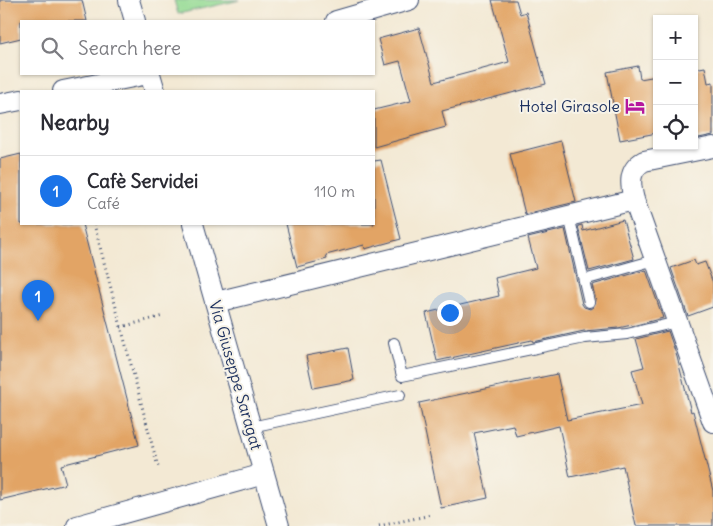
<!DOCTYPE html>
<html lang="en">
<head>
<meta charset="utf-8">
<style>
  body { margin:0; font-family:Delius,sans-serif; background:#f7f7f7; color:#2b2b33 }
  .controls { position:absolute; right:15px; top:15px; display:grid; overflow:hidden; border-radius:0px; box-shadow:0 1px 4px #0004 }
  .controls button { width:45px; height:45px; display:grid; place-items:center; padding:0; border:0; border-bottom:1px solid #e1e1e2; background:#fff; color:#2b2b33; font:25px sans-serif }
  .you { position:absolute; left:449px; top:312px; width:18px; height:18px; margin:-12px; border:4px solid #fff; border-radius:50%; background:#1a73e8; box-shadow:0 0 0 8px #1a73e833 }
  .badge { display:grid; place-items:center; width:32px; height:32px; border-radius:50%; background:#1a73e8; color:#fff; font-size:16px; font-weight:700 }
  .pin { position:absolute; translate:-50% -41px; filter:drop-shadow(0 1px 2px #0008) }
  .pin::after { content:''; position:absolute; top:26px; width:18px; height:15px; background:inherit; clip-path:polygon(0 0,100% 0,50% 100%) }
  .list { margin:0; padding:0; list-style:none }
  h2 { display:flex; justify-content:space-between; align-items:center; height:65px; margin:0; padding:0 20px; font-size:21px }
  h2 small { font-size:16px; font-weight:400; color:#7c7c81 }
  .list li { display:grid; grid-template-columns:32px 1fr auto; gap:15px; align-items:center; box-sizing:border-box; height:70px; padding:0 20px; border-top:1px solid #e1e1e2 }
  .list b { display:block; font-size:19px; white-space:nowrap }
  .list p { margin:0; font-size:16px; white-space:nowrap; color:#7c7c81 }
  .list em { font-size:16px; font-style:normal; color:#7c7c81 }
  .icon { flex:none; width:28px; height:28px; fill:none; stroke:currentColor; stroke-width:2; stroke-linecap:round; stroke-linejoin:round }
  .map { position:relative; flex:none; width:713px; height:526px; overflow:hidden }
  .search { position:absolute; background:#fff; box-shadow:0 1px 4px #0004; left:20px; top:20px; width:355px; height:55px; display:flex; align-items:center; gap:12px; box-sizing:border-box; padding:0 18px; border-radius:0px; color:#7c7c81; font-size:19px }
  .panel { position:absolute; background:#fff; box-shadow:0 1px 4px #0004; left:20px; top:90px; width:355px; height:135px; border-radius:0px }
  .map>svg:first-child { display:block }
  .green { fill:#95db94; stroke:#588579 }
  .building { fill:#e2a465 }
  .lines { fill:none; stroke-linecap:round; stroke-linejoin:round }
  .service-casing { stroke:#3b4b70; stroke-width:12 }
  .minor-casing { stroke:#3b4b70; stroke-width:22 }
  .path { stroke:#3b4b70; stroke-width:3; stroke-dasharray:1 4; stroke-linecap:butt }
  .service { stroke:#fff; stroke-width:10 }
  .minor { stroke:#fff; stroke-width:20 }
  .labels { text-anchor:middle; stroke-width:4; stroke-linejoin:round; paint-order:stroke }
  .poi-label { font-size:16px; fill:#1b2f5e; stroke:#f7f3e8; text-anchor:end }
  .street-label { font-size:16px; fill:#1b2f5e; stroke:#f7f3e8 }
</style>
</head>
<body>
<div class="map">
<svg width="713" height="526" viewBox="0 0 713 526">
  <rect width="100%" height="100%" fill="#f7f3e8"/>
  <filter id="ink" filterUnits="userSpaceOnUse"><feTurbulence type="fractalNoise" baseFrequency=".02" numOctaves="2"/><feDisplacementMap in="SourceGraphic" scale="10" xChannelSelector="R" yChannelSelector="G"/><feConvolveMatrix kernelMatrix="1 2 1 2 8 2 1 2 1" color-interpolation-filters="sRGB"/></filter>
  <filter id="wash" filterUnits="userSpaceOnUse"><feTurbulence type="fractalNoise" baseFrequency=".0096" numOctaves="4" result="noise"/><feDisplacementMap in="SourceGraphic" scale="20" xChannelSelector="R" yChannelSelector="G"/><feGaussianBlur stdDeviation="1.12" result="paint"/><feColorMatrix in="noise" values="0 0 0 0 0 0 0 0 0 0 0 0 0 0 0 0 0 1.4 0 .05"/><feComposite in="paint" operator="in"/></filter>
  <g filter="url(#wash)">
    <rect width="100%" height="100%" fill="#f3e9d4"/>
    <!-- green -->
    <polygon class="green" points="174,0 240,0 178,14"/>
    <g id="blocks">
      <!-- building -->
      <g class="building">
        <polygon points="0,0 82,0 87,21 21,21 21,38 0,43"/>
        <polygon points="492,0 516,0 520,14 526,12 546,84 442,111 446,127 374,147 374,110 411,101 400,61 385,65 378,39 419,28 434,82 509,62"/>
        <polygon points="638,66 640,79 657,76 657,133 620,140 607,72"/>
        <polygon points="705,67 708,83 713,82 713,135 694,139 694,69"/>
        <polygon points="561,141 576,202 525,214 510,154"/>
        <polygon points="21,154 21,224 82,224 139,445 61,465 66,484 0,500 0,159"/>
        <polygon points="381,160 401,239 365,249 364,245 326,255 327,259 297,267 286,224 374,224 374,161"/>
        <polygon points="623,220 634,259 589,271 578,226 582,225 583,231"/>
        <polygon points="565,229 582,304 584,307 590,309 593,307 595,304 596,300 592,285 646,270 663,318 632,326 632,325 618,328 584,331 533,342 532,340 437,361 426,313 499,296 495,278 536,268 528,238"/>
        <polygon points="694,260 696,265 705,262 713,283 713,307 688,316 671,268"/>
        <polygon points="668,331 677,357 691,412 693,411 713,491 713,526 636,526 623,466 570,477 559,426 516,436 513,425 474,433 488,498 441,508 419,403 557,374 567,420 642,405 632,370 644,367 636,339"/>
        <polygon points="348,348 354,380 313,388 306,356"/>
      </g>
    </g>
  </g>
  <g filter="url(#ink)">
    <use href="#blocks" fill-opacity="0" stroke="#3b4b70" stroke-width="1"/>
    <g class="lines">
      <defs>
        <g id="service">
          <polyline points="569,216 589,302"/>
          <polyline points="584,280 655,260"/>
          <polyline points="394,343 402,376 585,338 627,334 677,322"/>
          <polyline points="251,427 400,395"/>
        </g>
        <g id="minor">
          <polyline points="129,0 135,21"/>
          <polyline points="336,21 409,0"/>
          <polyline points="150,74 155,91"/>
          <polyline points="63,91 148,74"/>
          <polyline points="0,104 21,100"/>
          <path d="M713,147L644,161C628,170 630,184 634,200L713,422"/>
          <polyline points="193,224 279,526"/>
          <polyline points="216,302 634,200"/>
          <polyline points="77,526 264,474"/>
        </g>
      </defs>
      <!-- service casing -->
      <use href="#service" class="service-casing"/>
      <!-- minor casing -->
      <use href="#minor" class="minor-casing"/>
      <!-- path -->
      <g class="path">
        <polyline points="94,224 158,467"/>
        <polyline points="121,327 163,316"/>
        <polyline points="379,526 431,515"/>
      </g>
      <!-- service -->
      <use href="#service" class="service"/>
      <!-- minor -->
      <use href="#minor" class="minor"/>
    </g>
  </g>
  <!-- icons -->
  <defs>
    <symbol id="hotel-bare" viewBox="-9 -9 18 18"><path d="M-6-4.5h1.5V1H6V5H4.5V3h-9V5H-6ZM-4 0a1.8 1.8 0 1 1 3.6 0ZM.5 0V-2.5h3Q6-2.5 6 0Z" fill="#b5179e" stroke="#f7f3e8" stroke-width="2.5" paint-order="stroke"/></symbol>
  </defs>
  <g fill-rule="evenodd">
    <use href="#hotel-bare" x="621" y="92" width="28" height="28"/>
  </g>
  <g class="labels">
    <!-- poi labels -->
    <g class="poi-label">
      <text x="620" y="112">Hotel Girasole</text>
    </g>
    <!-- street labels -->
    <g class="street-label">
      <text transform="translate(236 375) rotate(74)" y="6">Via Giuseppe Saragat</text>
    </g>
  </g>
</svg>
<div class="controls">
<button>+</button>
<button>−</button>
<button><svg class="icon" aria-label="locate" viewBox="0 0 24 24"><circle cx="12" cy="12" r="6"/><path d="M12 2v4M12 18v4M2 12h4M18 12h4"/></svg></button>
</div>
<div class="you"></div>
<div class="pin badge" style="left:38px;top:321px">1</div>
<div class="search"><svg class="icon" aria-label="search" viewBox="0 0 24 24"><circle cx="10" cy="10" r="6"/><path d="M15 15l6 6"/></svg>Search here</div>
<section class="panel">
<h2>Nearby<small></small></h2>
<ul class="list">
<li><span class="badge">1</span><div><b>Cafè Servidei</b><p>Café</p></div><em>110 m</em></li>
</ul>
</section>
</div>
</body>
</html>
